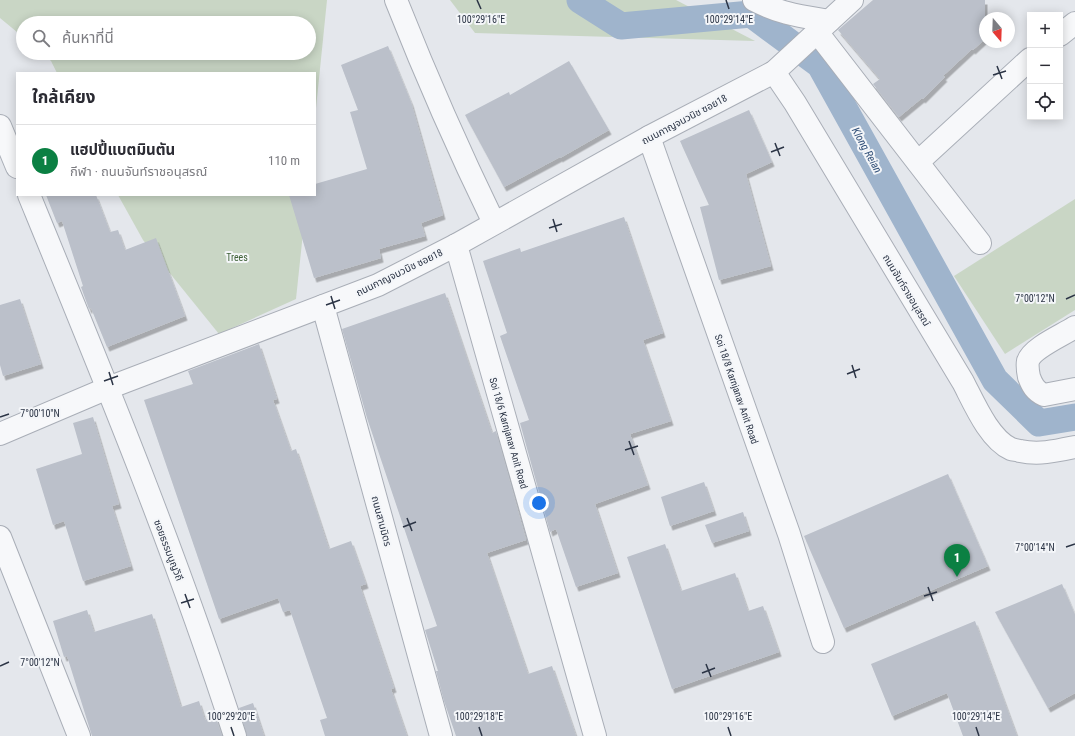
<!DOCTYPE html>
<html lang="th">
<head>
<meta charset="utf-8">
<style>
  body { margin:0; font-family:"Roboto Condensed","Noto Sans Thai",sans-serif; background:#f7f7f7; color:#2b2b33 }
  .controls { position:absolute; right:12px; top:12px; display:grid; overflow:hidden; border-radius:0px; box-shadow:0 2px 10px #0003 }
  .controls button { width:36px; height:36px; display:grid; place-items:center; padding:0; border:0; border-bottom:1px solid #e1e1e2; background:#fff; color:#2b2b33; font:20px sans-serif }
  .compass { position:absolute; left:979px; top:12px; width:36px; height:36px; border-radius:50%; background:#fff; box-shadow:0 2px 10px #0003; rotate:161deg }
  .you { position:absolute; left:539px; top:503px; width:14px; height:14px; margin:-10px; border:3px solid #fff; border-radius:50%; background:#1a73e8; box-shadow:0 0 0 6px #1a73e833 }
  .badge { display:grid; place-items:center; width:26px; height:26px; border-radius:50%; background:#0b8043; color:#fff; font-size:13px; font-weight:700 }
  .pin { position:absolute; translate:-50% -33px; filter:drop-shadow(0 1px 2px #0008) }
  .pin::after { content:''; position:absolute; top:21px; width:14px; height:12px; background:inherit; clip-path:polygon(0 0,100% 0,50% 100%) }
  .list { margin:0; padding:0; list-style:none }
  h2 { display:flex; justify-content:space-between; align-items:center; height:52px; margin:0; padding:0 16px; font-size:17px }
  h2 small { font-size:13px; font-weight:400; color:#7c7c81 }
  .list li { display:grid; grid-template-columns:26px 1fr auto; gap:12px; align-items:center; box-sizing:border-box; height:72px; padding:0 16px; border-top:1px solid #e1e1e2 }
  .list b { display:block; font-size:15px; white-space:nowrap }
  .list p { margin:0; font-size:13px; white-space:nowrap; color:#7c7c81 }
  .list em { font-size:13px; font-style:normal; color:#7c7c81 }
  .icon { flex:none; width:22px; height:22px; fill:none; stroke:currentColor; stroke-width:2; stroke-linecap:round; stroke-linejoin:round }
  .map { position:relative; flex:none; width:1075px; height:736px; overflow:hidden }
  .search { position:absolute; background:#fff; box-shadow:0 2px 10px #0003; left:16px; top:16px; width:300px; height:44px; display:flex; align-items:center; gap:10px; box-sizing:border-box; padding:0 14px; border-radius:22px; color:#7c7c81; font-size:15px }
  .panel { position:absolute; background:#fff; box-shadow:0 2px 10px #0003; left:16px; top:72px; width:300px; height:124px; border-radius:0px }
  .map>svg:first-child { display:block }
  .green { fill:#c9d6c5 }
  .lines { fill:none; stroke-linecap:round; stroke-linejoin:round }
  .canal { stroke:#9fb4cc; stroke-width:27 }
  .building { fill:#bbc0ca; filter:url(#shadow) }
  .minor-casing { stroke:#a9aeb7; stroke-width:24 }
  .minor { stroke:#f7f8fa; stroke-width:22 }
  .ticks { fill:none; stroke:#2b3445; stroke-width:1.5 }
  .labels { text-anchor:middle; stroke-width:4; stroke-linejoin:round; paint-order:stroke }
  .street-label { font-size:10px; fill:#2b3445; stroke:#f4f6f9 }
  .park-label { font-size:10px; fill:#3f6138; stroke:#f4f6f9 }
  .water-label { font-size:11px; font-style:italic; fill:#34527a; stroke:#f4f6f9 }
  .ticks-label { font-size:10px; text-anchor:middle; fill:#2b3445; stroke:#f4f6f9; stroke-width:4; stroke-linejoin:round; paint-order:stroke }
</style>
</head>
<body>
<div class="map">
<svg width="1075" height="736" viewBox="0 0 1075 736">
  <defs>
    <filter id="shadow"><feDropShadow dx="2.5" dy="4.5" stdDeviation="0" flood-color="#0004"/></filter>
  </defs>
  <rect width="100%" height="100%" fill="#e4e7ec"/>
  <!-- green -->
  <g class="green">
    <polygon points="0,0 327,0 315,118 315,73 57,73 51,61 42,53 309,53 309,23 23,23 23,37 0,18"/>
    <polygon points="450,0 676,0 755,41 475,33"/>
    <polygon points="118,195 307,195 296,299 219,334 143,240"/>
    <polygon points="1075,199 1075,310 1005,354 954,276"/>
  </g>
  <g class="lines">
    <!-- canal -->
    <polyline class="canal" points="580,0 621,26 751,14 820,65 995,380 1039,423 1075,417"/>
  </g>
  <!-- building -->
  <g class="building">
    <polygon points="873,0 985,0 985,39 973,50 972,49 943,76 945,77 923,99 922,98 899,117 873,84 880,79 838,30"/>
    <polygon points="388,46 411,102 443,215 421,223 425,236 379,249 381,258 314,278 289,195 315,195 315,184 367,169 350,112 358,110 341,65"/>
    <polygon points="569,61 609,130 560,158 560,157 504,187 465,115 509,92 510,95"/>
    <polygon points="749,110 772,162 746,174 771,266 719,280 700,207 709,205 680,141"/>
    <polygon points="46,195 96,195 110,232 118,230 125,250 156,238 185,316 107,347 91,308 89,309 81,287 83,286 62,221 57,223"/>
    <polygon points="624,217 663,333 643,340 671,421 630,434 648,485 595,504 618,573 576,587 556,529 550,532 520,423 529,420 500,336 507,333 483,261 520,248 521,252"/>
    <polygon points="445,293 492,433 496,431 526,540 487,553 528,674 552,666 576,736 456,736 444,701 436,671 438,671 425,630 437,626 367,418 342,329"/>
    <polygon points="20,299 41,364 3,376 0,365 0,305"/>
    <polygon points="259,344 277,399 273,400 291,451 296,449 329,549 351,541 366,584 360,586 394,688 391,689 407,736 325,736 320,720 327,718 290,610 283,612 278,598 219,619 144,400 193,384 188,371"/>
    <polygon points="93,417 119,504 112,506 131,566 83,581 64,521 53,525 36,469 82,454 73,423"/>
    <polygon points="948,474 988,566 844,628 804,536"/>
    <polygon points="704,482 714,511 670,526 661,497"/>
    <polygon points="743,512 749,531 712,543 705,525"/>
    <polygon points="665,544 681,591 735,573 748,611 763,606 779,652 672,689 627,557"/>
    <polygon points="1062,584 1075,615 1075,693 1048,708 995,612"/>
    <polygon points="87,610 94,632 152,614 181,707 199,701 205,720 215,716 222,736 92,736 67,656 64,657 53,621"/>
    <polygon points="975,621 1017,736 963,736 947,693 892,716 871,664"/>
    <polygon points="253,703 264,736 247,736 239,708"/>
  </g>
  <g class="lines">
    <defs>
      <g id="minor">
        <path d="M396,0C426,76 458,149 494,223"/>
        <path d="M754,0C781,14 800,16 829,21"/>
        <polyline points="817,32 980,243"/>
        <polyline points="1060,35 1075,23"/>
        <path d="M774,72L795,103L963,382C974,403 989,439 1011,449C1014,450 1017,450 1020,451C1039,455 1056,451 1075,447"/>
        <polyline points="0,126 17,167"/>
        <polyline points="649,137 789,534 823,642"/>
        <polyline points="918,162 1030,59"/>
        <path d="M29,195C102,373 176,552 235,736"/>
        <polyline points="456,245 595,736"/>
        <polyline points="323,306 441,736"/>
        <path d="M1075,327C1063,335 1032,348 1028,361C1027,366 1028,372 1029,377C1032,385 1035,391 1044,395L1075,389"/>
        <polyline points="0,434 108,388 378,285 456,245 649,137 774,72 852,0"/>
        <polyline points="0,537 79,736"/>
      </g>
    </defs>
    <!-- minor casing -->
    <use href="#minor" class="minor-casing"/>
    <!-- minor -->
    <use href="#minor" class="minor"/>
  </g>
  <!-- ticks -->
  <path class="ticks" d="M477,0L481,9M726,0L729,9M997,66L1002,79M993,75L1006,71M775,143L780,156M771,152L784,147M553,219L557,232M549,228L562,224M331,296L335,309M1066,299L1075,295M326,305L340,300M852,365L856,378M109,372L113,385M847,374L860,369M104,381L118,376M0,417L9,414M629,441L634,455M625,450L638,446M407,518L412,531M403,527L416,522M1066,547L1075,544M928,587L933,601M185,594L190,608M924,596L937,592M181,603L194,599M706,664L711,677M0,666L9,662M702,673L715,668M231,727L234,736M479,727L482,736M728,727L731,736M976,727L979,736"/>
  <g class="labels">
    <!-- street labels -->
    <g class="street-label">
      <text transform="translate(684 119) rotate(-28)" y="4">ถนนกาญจนวนิช ซอย18</text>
      <text transform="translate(399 272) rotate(-26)" y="4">ถนนกาญจนวนิช ซอย18</text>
      <text transform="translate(907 290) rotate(59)" y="4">ถนนจันท์ราชอนุสรณ์</text>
      <text transform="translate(737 389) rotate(71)" y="4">Soi 18/8 Karnjanav Anit Road</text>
      <text transform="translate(509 433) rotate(74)" y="4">Soi 18/6 Karnjanav Anit Road</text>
      <text transform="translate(382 521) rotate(75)" y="4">ถนนสามมิตร</text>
      <text transform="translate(169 550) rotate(69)" y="4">ซอยธรรมนูญวิถี</text>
    </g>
    <!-- park labels -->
    <g class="park-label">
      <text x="237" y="261">Trees</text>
    </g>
    <!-- water labels -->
    <g class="water-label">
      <text transform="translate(867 150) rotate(61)" y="4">Klong Reian</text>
    </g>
  </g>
  <g class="ticks-label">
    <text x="481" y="23">100°29'16"E</text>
    <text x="729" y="23">100°29'14"E</text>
    <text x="1035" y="302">7°00'12"N</text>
    <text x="40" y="417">7°00'10"N</text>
    <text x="1035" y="551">7°00'14"N</text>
    <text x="40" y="666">7°00'12"N</text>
    <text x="231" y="720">100°29'20"E</text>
    <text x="479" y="720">100°29'18"E</text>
    <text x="728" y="720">100°29'16"E</text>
    <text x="976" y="720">100°29'14"E</text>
  </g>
</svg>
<div class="controls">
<button>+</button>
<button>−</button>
<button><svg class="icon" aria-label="locate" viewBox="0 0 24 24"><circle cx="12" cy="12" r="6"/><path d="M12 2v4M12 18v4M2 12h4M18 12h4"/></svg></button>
</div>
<svg class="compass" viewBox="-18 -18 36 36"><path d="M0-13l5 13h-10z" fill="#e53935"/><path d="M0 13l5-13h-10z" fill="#7c7c81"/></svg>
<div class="you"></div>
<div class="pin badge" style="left:957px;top:577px">1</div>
<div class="search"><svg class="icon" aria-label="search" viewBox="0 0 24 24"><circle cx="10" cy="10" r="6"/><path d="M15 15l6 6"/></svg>ค้นหาที่นี่</div>
<section class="panel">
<h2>ใกล้เคียง<small></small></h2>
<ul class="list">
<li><span class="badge">1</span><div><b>แฮปปี้แบตมินตัน</b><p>กีฬา · ถนนจันท์ราชอนุสรณ์</p></div><em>110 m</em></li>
</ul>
</section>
</div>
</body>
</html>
